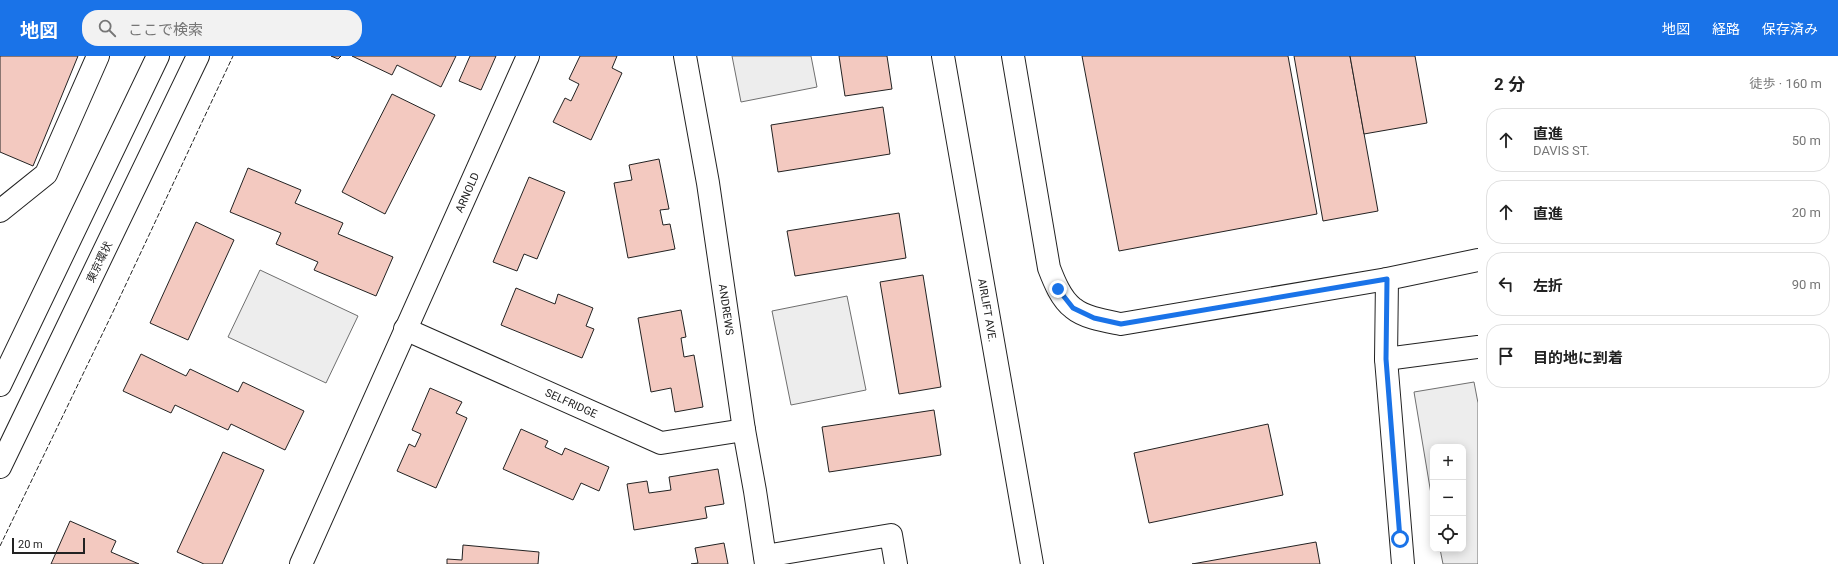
<!DOCTYPE html>
<html lang="ja">
<head>
<meta charset="utf-8">
<style>
  body { margin:0; font-family:Roboto,"Noto Sans JP",sans-serif; background:#f2f2f2; color:#222 }
  .controls { position:absolute; right:12px; bottom:12px; display:grid; overflow:hidden; border-radius:8px; box-shadow:0 2px 10px #0003 }
  .controls button { width:36px; height:36px; display:grid; place-items:center; padding:0; border:0; border-bottom:1px solid #e0e0e0; background:#fff; color:#222; font:20px sans-serif }
  .scale { position:absolute; left:12px; bottom:10px; width:73px; box-sizing:border-box; padding-left:4px; border:2px solid #222; border-top:0; font-size:11px; line-height:14px; white-space:nowrap; color:#222; -webkit-text-stroke:3px #fff; paint-order:stroke }
  .stop { position:absolute; width:12px; height:12px; margin:-9px; border:3px solid #1a73e8; border-radius:50%; background:#fff }
  .stop.end { background:#1a73e8; border-color:#fff; box-shadow:0 1px 4px #0008 }
  .list { margin:0; padding:0; list-style:none }
  h2 { display:flex; justify-content:space-between; align-items:center; height:52px; margin:0; padding:0 16px; font-size:17px }
  h2 small { font-size:13px; font-weight:400; color:#767676 }
  .list li { display:grid; grid-template-columns:26px 1fr auto; gap:12px; align-items:center; box-sizing:border-box; height:64px; margin:0 8px 8px; padding:0 8px; border:1px solid #e0e0e0; border-radius:16px }
  .list b { display:block; font-size:15px; white-space:nowrap }
  .list p { margin:0; font-size:13px; white-space:nowrap; color:#767676 }
  .list em { font-size:13px; font-style:normal; color:#767676 }
  .icon { flex:none; width:22px; height:22px; fill:none; stroke:currentColor; stroke-width:2; stroke-linecap:round; stroke-linejoin:round }
  .map { position:relative; flex:none; width:1478px; height:508px; overflow:hidden }
  header { display:flex; align-items:center; gap:24px; box-sizing:border-box; height:56px; padding:0 20px; background:#1a73e8; color:#fff }
  header strong { font-size:19px }
  nav { display:flex; gap:22px; margin-inline-start:auto; font-size:14px }
  .search { width:280px; height:36px; background:#f2f2f2; display:flex; align-items:center; gap:10px; box-sizing:border-box; padding:0 14px; border-radius:16px; color:#767676; font-size:15px }
  main { display:flex }
  aside { flex:1; background:#fff }
  .map>svg:first-child { display:block }
  .parking { fill:#ededed; stroke:#6f6f6f }
  .building { fill:#f3c9c0; stroke:#222 }
  .lines { fill:none; stroke-linecap:round; stroke-linejoin:round }
  .minor-casing { stroke:#222; stroke-width:24 }
  .highway-casing { stroke:#222; stroke-width:24 }
  .minor { stroke:#fff; stroke-width:22 }
  .highway { stroke:#fff; stroke-width:22 }
  .fence { stroke:#222; stroke-width:1; stroke-dasharray:5 2; stroke-linecap:butt }
  .route { stroke:#1a73e8; stroke-width:5 }
  .labels { text-anchor:middle; stroke-width:3; stroke-linejoin:round; paint-order:stroke }
  .street-label { font-size:11px; fill:#222; stroke:#fff }
</style>
</head>
<body>
<header>
<strong>地図</strong>
<div class="search"><svg class="icon" aria-label="search" viewBox="0 0 24 24"><circle cx="10" cy="10" r="6"/><path d="M15 15l6 6"/></svg>ここで検索</div>
<nav><a>地図</a><a>経路</a><a>保存済み</a></nav>
</header>
<main>
<div class="map">
<svg width="1478" height="508" viewBox="0 0 1478 508">
  <rect width="100%" height="100%" fill="#fff"/>
  <!-- parking -->
  <g class="parking">
    <polygon points="732,0 811,0 817,31 741,46"/>
    <polygon points="260,214 358,260 326,327 228,281"/>
    <polygon points="847,240 866,334 791,349 772,255"/>
    <polygon points="1474,326 1478,347 1478,508 1443,508 1440,493 1463,493 1463,391 1433,391 1433,450 1414,336"/>
  </g>
  <!-- building -->
  <g class="building">
    <polygon points="0,0 78,0 33,110 0,96"/>
    <polygon points="331,0 341,0 338,3"/>
    <polygon points="352,0 456,0 441,31 397,9 392,19"/>
    <polygon points="470,0 496,0 481,34 459,25"/>
    <polygon points="580,0 617,0 612,12 622,17 591,84 553,66 565,42 571,45 579,28 569,23"/>
    <polygon points="839,0 887,0 892,33 845,40"/>
    <polygon points="1082,0 1288,0 1317,158 1119,195"/>
    <polygon points="1294,0 1350,0 1378,155 1323,165"/>
    <polygon points="1350,0 1415,0 1427,67 1364,78"/>
    <polygon points="392,38 435,59 385,158 342,136"/>
    <polygon points="883,51 890,98 778,116 771,69"/>
    <polygon points="659,103 669,153 660,154 663,169 670,168 675,193 628,202 614,127 632,124 629,109"/>
    <polygon points="248,112 301,134 295,147 343,167 338,178 393,201 376,240 314,214 318,206 276,188 281,177 230,156"/>
    <polygon points="529,121 565,136 537,203 524,198 517,215 493,206"/>
    <polygon points="899,157 906,202 795,220 787,175"/>
    <polygon points="196,166 234,184 188,284 150,267"/>
    <polygon points="923,219 941,331 899,338 880,226"/>
    <polygon points="516,232 555,248 558,238 593,252 586,270 594,273 582,302 501,269"/>
    <polygon points="681,254 686,281 681,282 684,301 694,299 703,351 675,356 671,332 651,336 638,262"/>
    <polygon points="141,298 186,320 190,313 238,336 243,326 304,355 285,394 231,368 228,374 175,349 171,357 123,335"/>
    <polygon points="430,332 462,346 456,357 467,362 436,432 397,415 409,388 415,391 421,378 412,374"/>
    <polygon points="934,354 941,399 829,416 822,371"/>
    <polygon points="1268,368 1283,439 1149,467 1134,397"/>
    <polygon points="521,373 548,385 545,391 562,399 565,392 609,411 599,435 581,427 573,444 503,413"/>
    <polygon points="223,396 264,414 222,508 204,508 177,496"/>
    <polygon points="718,413 724,448 705,451 707,462 634,474 627,428 647,425 649,437 671,434 669,421"/>
    <polygon points="70,465 116,485 111,496 139,508 51,508"/>
    <polygon points="1316,486 1320,508 1192,508"/>
    <polygon points="724,487 728,508 691,508 698,507 695,492"/>
    <polygon points="463,489 539,496 538,508 447,508 447,503 462,504"/>
  </g>
  <g class="lines">
    <defs>
      <g id="minor">
        <path id="s1" d="M685,0L708,127L744,374L755,435L766,508"/>
        <path id="s2" d="M943,0L1032,508"/>
        <path d="M1013,0L1049,212C1054,225 1061,243 1073,252C1085,262 1106,265 1121,268L1387,223L1478,204"/>
        <polyline points="0,155 46,118 98,0"/>
        <polyline points="1387,223 1386,303 1403,508"/>
        <path id="s3" d="M405,273L661,387L744,374"/>
        <polyline points="1386,303 1478,291"/>
        <polyline points="765,500 891,479 896,508"/>
        <path id="s4" d="M301,508L528,0"/>
      </g>
      <g id="highway">
        <polyline points="0,329 158,0"/>
        <polyline points="0,411 198,0"/>
      </g>
    </defs>
    <!-- minor casing -->
    <use href="#minor" class="minor-casing"/>
    <!-- highway casing -->
    <use href="#highway" class="highway-casing"/>
    <!-- minor -->
    <use href="#minor" class="minor"/>
    <!-- highway -->
    <use href="#highway" class="highway"/>
    <!-- fence -->
    <polyline class="fence" points="0,490 112,258 233,0"/>
  </g>
  <g class="lines">
    <!-- route -->
    <polyline class="route" points="1058,233 1073,252 1094,262 1121,268 1387,223 1386,303 1400,483"/>
  </g>
  <g class="labels">
    <!-- street labels -->
    <g class="street-label">
      <text dy="4" stroke="none"><textPath href="#s4" startOffset="407">ARNOLD</textPath></text>
      <text transform="translate(99 206) rotate(-64)" y="4">東京環状</text>
      <text dy="4" stroke="none"><textPath href="#s1" startOffset="257">ANDREWS</textPath></text>
      <text dy="4" stroke="none"><textPath href="#s2" startOffset="258">AIRLIFT AVE.</textPath></text>
      <text dy="4" stroke="none"><textPath href="#s3" startOffset="182">SELFRIDGE</textPath></text>
    </g>
  </g>
</svg>
<div class="controls">
<button>+</button>
<button>−</button>
<button><svg class="icon" aria-label="locate" viewBox="0 0 24 24"><circle cx="12" cy="12" r="6"/><path d="M12 2v4M12 18v4M2 12h4M18 12h4"/></svg></button>
</div>
<div class="scale">20 m</div>
<div class="stop" style="left:1400px;top:483px"></div>
<div class="stop end" style="left:1058px;top:233px"></div>
</div>
<aside>
<h2>2 分<small>徒歩 · 160 m</small></h2>
<ul class="list">
<li><svg class="icon" aria-label="ahead" viewBox="0 0 24 24"><path d="M12 20V5M6 11l6-6 6 6"/></svg><div><b>直進</b><p>DAVIS ST.</p></div><em>50 m</em></li>
<li><svg class="icon" aria-label="ahead" viewBox="0 0 24 24"><path d="M12 20V5M6 11l6-6 6 6"/></svg><div><b>直進</b></div><em>20 m</em></li>
<li><svg class="icon" aria-label="left" viewBox="0 0 24 24"><path d="M17 20v-9H6M10 6l-5 5 5 5"/></svg><div><b>左折</b></div><em>90 m</em></li>
<li><svg class="icon" aria-label="arrive" viewBox="0 0 24 24"><path d="M6 21V4h12l-3 4 3 4H6"/></svg><div><b>目的地に到着</b></div></li>
</ul>
</aside>
</main>
</body>
</html>
